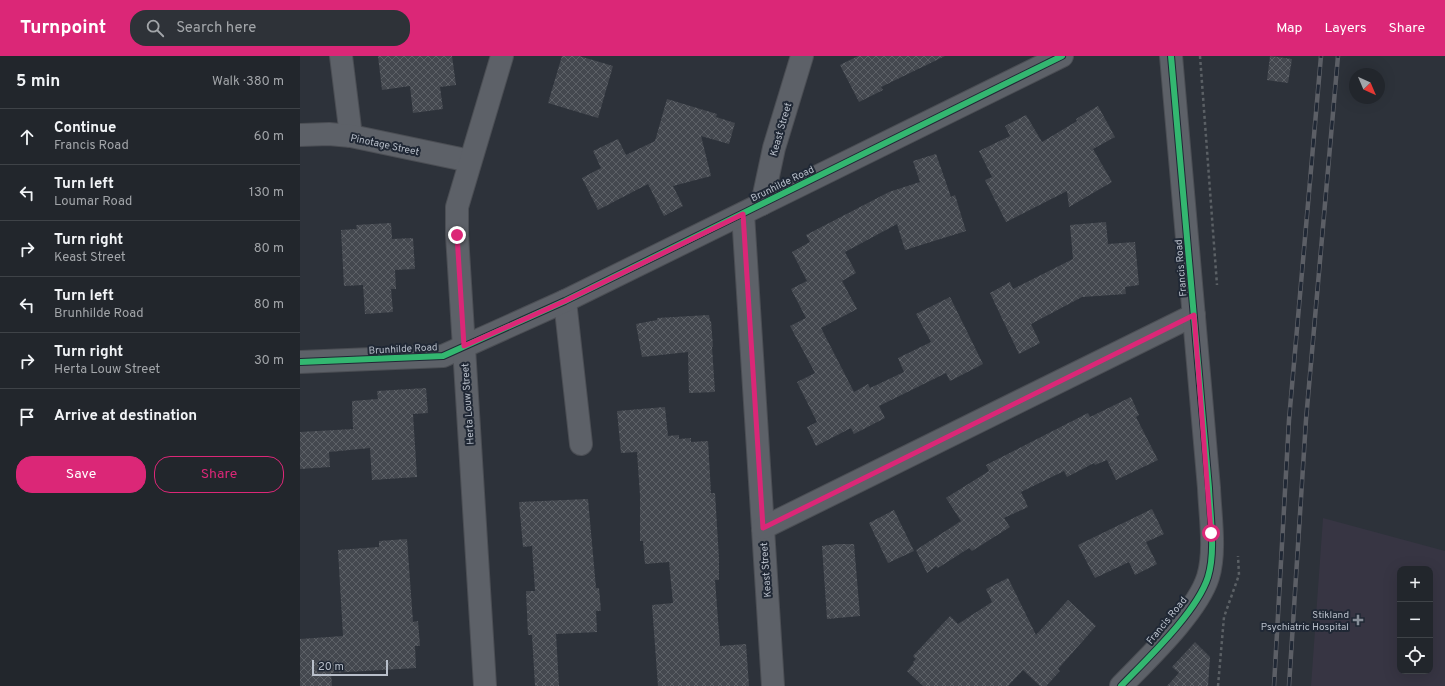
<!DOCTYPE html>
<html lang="en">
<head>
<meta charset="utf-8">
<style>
  body { margin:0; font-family:Overpass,sans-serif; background:#2e3238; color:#f1f3f6 }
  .controls { position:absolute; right:12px; bottom:12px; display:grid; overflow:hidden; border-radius:8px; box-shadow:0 4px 16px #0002 }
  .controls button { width:36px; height:36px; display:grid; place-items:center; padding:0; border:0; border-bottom:1px solid #3f4348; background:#22262c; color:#f1f3f6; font:20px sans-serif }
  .compass { position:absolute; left:1049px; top:12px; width:36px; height:36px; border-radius:50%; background:#22262c; box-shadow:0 4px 16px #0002; rotate:136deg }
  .scale { position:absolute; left:12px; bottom:10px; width:76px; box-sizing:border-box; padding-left:4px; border:2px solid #b8bfca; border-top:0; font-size:11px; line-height:14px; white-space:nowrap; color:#b8bfca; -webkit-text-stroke:3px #202835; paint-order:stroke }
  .stop { position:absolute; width:12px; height:12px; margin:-9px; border:3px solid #db2777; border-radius:50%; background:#fff }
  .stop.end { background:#db2777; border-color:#fff; box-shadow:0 1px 4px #0008 }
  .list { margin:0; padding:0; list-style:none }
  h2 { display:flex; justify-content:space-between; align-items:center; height:52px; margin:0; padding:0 16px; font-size:17px }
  h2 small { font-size:13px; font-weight:400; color:#a2a5a9 }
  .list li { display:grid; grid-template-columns:26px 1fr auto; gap:12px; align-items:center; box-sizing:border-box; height:56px; padding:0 16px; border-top:1px solid #3f4348 }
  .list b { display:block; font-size:15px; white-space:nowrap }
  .list p { margin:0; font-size:13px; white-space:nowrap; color:#a2a5a9 }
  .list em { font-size:13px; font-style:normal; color:#a2a5a9 }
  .actions { display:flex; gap:8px; padding:12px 16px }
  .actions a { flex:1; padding:9px 0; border:1px solid #db2777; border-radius:16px; text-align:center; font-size:14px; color:#db2777 }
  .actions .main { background:#db2777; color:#fff }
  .icon { flex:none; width:22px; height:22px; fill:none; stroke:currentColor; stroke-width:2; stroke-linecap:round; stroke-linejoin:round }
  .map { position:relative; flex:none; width:1145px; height:630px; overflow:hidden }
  header { display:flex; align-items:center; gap:24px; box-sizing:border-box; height:56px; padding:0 20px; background:#db2777; color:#fff }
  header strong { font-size:19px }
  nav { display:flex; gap:22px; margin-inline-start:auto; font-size:14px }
  .search { width:280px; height:36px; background:#2e3238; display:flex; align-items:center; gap:10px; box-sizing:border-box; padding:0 14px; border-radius:16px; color:#a2a5a9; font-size:15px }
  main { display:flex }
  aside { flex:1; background:#22262c }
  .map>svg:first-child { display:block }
  .medical { fill:#373543; fill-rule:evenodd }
  .building { fill:url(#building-cross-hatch) }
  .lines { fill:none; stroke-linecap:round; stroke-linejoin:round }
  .minor-casing { stroke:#4b4e54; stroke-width:24 }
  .path { stroke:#5b6065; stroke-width:2.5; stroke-dasharray:3 3; stroke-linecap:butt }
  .minor { stroke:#5d6168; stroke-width:22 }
  .rail-casing { stroke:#5c5f66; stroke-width:4.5 }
  .rail { stroke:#202835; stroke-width:3; stroke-dasharray:9; stroke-linecap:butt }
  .cycleway-casing { stroke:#202835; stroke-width:8 }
  .cycleway { stroke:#33b770; stroke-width:6 }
  .route { stroke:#db2777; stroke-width:5 }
  .poi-dot { fill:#878e98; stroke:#202835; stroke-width:1.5 }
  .labels { text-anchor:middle; stroke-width:4; stroke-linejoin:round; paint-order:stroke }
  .street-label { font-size:10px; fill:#b8bfca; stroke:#202835 }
  .poi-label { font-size:10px; fill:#b8bfca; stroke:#202835; text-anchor:end }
</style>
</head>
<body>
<header>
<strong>Turnpoint</strong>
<div class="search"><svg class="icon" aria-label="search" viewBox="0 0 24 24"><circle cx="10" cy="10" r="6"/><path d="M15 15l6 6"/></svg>Search here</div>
<nav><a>Map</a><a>Layers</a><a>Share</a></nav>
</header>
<main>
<aside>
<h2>5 min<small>Walk · 380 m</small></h2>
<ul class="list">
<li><svg class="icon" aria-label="ahead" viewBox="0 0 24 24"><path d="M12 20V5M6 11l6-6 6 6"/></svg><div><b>Continue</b><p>Francis Road</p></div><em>60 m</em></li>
<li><svg class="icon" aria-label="left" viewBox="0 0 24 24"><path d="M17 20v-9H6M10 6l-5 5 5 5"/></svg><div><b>Turn left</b><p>Loumar Road</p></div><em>130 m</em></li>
<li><svg class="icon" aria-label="right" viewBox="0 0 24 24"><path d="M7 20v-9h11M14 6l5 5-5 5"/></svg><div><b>Turn right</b><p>Keast Street</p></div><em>80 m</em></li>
<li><svg class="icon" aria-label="left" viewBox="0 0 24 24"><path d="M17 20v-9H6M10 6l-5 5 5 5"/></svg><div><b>Turn left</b><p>Brunhilde Road</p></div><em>80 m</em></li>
<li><svg class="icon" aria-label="right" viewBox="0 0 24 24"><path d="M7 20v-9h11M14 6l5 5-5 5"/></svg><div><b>Turn right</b><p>Herta Louw Street</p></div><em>30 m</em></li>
<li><svg class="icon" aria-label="arrive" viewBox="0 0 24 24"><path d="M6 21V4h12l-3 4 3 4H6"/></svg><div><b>Arrive at destination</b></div></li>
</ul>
<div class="actions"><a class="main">Save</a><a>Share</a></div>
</aside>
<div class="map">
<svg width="1145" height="630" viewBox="0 0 1145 630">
  <defs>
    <pattern id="building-cross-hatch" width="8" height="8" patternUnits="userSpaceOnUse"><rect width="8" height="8" fill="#44484f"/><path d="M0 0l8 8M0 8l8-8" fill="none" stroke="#5d6167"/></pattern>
  </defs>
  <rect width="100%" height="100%" fill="#2d323a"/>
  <!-- medical -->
  <path class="medical" d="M1023,462L1145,495V630H1011ZM1100,513H1130V615H1100Z"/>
  <!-- building -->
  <g class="building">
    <polygon points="78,0 152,0 156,29 140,31 143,53 113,57 110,30 82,34"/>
    <polygon points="262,0 279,0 313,10 298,62 248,47"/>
    <polygon points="558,0 645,0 581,31 583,34 559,46 540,9"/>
    <polygon points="970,0 992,3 988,27 967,24"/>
    <polygon points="367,43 417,58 416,61 435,67 429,88 401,80 411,120 373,130 383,150 364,160 348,128 298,154 282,122 301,112 293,95 318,83 326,99 355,85"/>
    <polygon points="798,50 815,81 793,93 812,126 769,151 767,135 706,166 685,124 692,121 679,95 710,80 705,70 726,59 742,86 777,65 776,63"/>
    <polygon points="636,98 651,141 655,139 666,175 605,194 597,168 545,196 556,217 542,225 557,253 521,272 554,336 568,328 570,332 604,316 598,302 631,286 616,258 650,241 683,308 650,325 646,317 579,350 585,362 554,378 551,372 516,390 507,371 517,366 497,326 515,317 490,270 506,262 491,233 507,225 492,196 510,186 506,179 589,136 620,126 613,105"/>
    <polygon points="806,166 808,188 835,186 839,229 825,231 826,238 782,241 731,268 740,287 719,298 690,237 710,226 713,233 773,203 770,169"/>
    <polygon points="91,167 92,183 113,182 115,213 95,214 96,233 91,233 93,256 65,258 63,229 44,230 41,174 57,173 56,169"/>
    <polygon points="409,259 410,265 411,265 413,291 412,291 415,336 389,337 388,296 342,301 336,268 357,264 357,262"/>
    <polygon points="126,332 128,357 113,358 117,421 72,424 70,392 29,396 30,411 0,413 0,376 53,373 52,345 78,343 77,335"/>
    <polygon points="831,341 839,359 836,361 858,404 816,424 807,404 795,409 794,407 767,421 764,415 721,436 728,451 704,462 710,471 672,495 669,492 638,512 636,510 627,517 616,494 661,465 646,442 689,415 686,409 788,357 790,361"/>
    <polygon points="365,351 368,380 379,379 379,383 391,382 391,386 408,385 411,437 415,437 419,503 419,524 415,524 420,590 446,588 449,630 358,630 352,549 373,547 369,506 345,508 343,485 340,485 340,439 337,396 321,397 317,355"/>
    <polygon points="288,443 296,532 299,532 301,555 296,555 297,576 256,578 259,630 235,630 232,579 228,579 226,535 235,535 232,490 223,491 219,446"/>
    <polygon points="852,453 864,478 846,486 857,508 835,519 829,506 795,522 778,489"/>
    <polygon points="594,454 614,495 588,507 569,467"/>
    <polygon points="107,483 113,566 118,565 120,590 115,590 116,612 31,617 32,630 0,630 0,583 43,580 38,494 79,491 79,485"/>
    <polygon points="538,488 554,488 560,560 527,563 522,490"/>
    <polygon points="708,522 736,579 768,544 796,570 758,613 760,615 746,630 740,630 723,614 708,630 623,630 607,615 614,607 613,606 616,603 613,600 650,560 658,568 692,546 686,533"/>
    <polygon points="895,586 910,601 908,630 867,630 879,617 872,611"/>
  </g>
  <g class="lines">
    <defs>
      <g id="minor">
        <polyline points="41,0 51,80"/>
        <polyline points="0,79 29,78 51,80 170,105"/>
        <polyline points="462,148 474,92 502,0"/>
        <polyline points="443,158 473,630"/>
        <polyline points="265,245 281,388"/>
        <polyline points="0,306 143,300 265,245 762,0"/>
        <polyline points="463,472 894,259"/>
        <polyline points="185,630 157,179 157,151 202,0"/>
        <path d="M821,630C847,603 897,556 908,521C916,495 910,459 909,432L871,0"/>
      </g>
    </defs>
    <!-- minor casing -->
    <use href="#minor" class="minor-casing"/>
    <!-- path -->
    <g class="path">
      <polyline points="900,0 917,229"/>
      <polyline points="918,630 924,561 939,519 938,500"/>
    </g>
    <!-- minor -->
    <use href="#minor" class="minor"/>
    <defs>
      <g id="rail">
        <polyline points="974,630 989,364 1021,0"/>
        <polyline points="989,630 1006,364 1038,0"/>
      </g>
    </defs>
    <!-- rail casing -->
    <use href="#rail" class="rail-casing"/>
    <!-- rail -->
    <use href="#rail" class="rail"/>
    <defs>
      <g id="cycleway">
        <polyline points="0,306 143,300 265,245 762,0"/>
        <path d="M821,630C847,603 897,556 908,521C916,495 910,459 909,432L871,0"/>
      </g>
    </defs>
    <!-- cycleway casing -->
    <use href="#cycleway" class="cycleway-casing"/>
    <!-- cycleway -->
    <use href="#cycleway" class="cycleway"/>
  </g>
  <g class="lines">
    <!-- route -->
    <polyline class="route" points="157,179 164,290 265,245 443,158 463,472 894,259 911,477"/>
  </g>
  <!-- markers -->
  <path class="poi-dot" d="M1056 558h4v4h4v4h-4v4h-4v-4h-4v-4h4z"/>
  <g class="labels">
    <!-- street labels -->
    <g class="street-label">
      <text transform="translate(480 73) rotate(-74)" y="4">Keast Street</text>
      <text transform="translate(85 88) rotate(12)" y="4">Pinotage Street</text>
      <text transform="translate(482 127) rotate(-26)" y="4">Brunhilde Road</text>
      <text transform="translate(880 212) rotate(-95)" y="4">Francis Road</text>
      <text transform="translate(103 292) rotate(-3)" y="4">Brunhilde Road</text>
      <text transform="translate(167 348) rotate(-94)" y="4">Herta Louw Street</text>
      <text transform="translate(465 514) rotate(-94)" y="4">Keast Street</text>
      <text transform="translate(866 564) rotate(-51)" y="4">Francis Road</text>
    </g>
    <!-- poi labels -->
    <g class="poi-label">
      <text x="1049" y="562">Stikland<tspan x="1049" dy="12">Psychiatric Hospital</tspan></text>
    </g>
  </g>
</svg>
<div class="controls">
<button>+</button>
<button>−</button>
<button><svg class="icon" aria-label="locate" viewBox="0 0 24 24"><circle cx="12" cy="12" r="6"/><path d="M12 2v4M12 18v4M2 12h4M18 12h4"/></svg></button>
</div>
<svg class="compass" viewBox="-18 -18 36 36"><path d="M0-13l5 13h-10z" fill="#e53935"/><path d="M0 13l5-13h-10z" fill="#a2a5a9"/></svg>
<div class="scale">20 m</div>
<div class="stop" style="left:911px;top:477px"></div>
<div class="stop end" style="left:157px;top:179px"></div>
</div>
</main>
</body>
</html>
